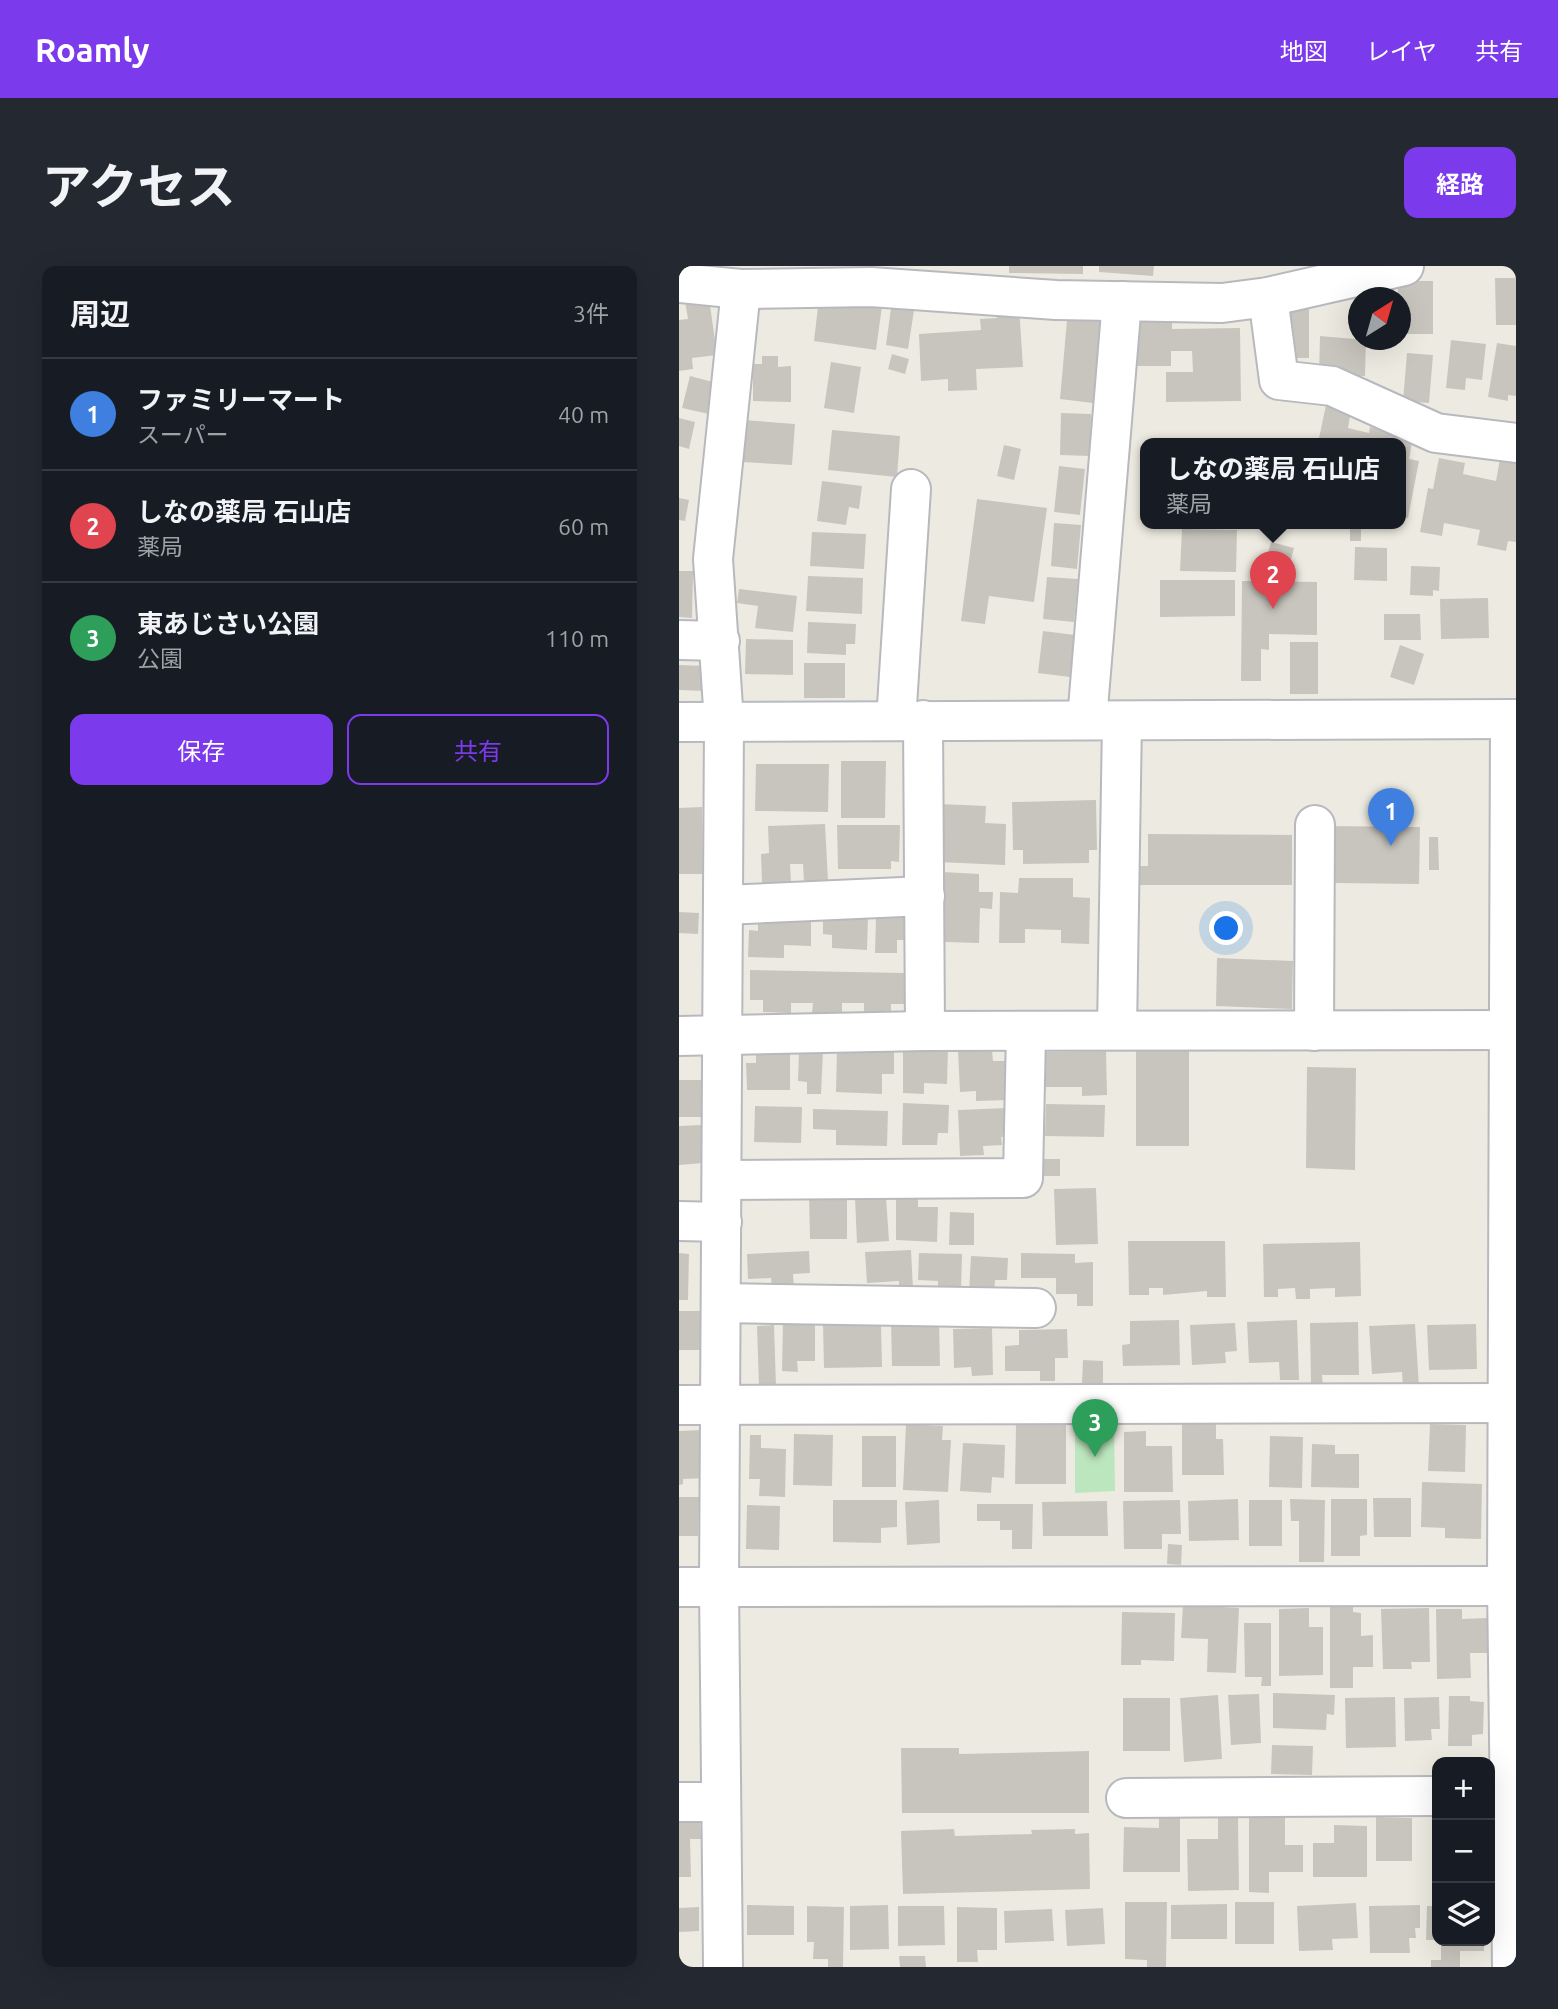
<!DOCTYPE html>
<html lang="ja">
<head>
<meta charset="utf-8">
<style>
  body { margin:0; font-family:Ubuntu,"Noto Sans JP",sans-serif; background:#242831; color:#f1f3f6 }
  .controls { position:absolute; right:21px; bottom:21px; display:grid; overflow:hidden; border-radius:14px; box-shadow:0 7px 28px #0002 }
  .controls button { width:63px; height:63px; display:grid; place-items:center; padding:0; border:0; border-bottom:2px solid #363941; background:#171b24; color:#f1f3f6; font:35px sans-serif }
  .compass { position:absolute; left:669px; top:21px; width:63px; height:63px; border-radius:50%; background:#171b24; box-shadow:0 7px 28px #0002; rotate:37deg }
  .you { position:absolute; left:548px; top:663px; width:24px; height:24px; margin:-18px; border:5px solid #fff; border-radius:50%; background:#1a73e8; box-shadow:0 0 0 10px #1a73e833 }
  .badge { display:grid; place-items:center; width:46px; height:46px; border-radius:50%; background:#7c3aed; color:#fff; font-size:23px; font-weight:700 }
  .pin { position:absolute; translate:-50% -58px; filter:drop-shadow(0 2px 4px #0008) }
  .pin::after { content:''; position:absolute; top:37px; width:24px; height:21px; background:inherit; clip-path:polygon(0 0,100% 0,50% 100%) }
  .popup { position:absolute; left:461px; top:172px; width:266px; height:91px; box-sizing:border-box; display:grid; place-content:center; border-radius:14px; background:#171b24; filter:drop-shadow(0 2px 5px #0005); font-size:23px; white-space:nowrap; color:#9ea1a6 }
  .popup b { font-size:26px; color:#f1f3f6 }
  .popup::after { content:''; position:absolute; left:50%; top:100%; margin-left:-14px; border:14px solid transparent; border-top-color:#171b24 }
  .list { margin:0; padding:0; list-style:none }
  h2 { display:flex; justify-content:space-between; align-items:center; height:91px; margin:0; padding:0 28px; font-size:30px }
  h2 small { font-size:23px; font-weight:400; color:#9ea1a6 }
  .list li { display:grid; grid-template-columns:46px 1fr auto; gap:21px; align-items:center; box-sizing:border-box; height:112px; padding:0 28px; border-top:2px solid #363941 }
  .list b { display:block; font-size:26px; white-space:nowrap }
  .list p { margin:0; font-size:23px; white-space:nowrap; color:#9ea1a6 }
  .list em { font-size:23px; font-style:normal; color:#9ea1a6 }
  .actions { display:flex; gap:14px; padding:21px 28px }
  .actions a { flex:1; padding:16px 0; border:2px solid #7c3aed; border-radius:14px; text-align:center; font-size:24px; color:#7c3aed }
  .actions .main { background:#7c3aed; color:#fff }
  .icon { flex:none; width:38px; height:38px; fill:none; stroke:currentColor; stroke-width:2; stroke-linecap:round; stroke-linejoin:round }
  .map { position:relative; flex:none; width:837px; height:1701px; overflow:hidden; border-radius:14px }
  header { display:flex; align-items:center; gap:42px; box-sizing:border-box; height:98px; padding:0 35px; background:#7c3aed; color:#fff }
  header strong { font-size:33px }
  nav { display:flex; gap:38px; margin-inline-start:auto; font-size:24px }
  .intro { display:flex; align-items:center; justify-content:space-between; box-sizing:border-box; height:168px; padding:0 42px }
  h1 { margin:0; font-size:49px }
  .button { padding:18px 32px; border-radius:14px; background:#7c3aed; color:#fff; font-size:24px; font-weight:700 }
  main { display:flex; gap:42px; padding:0 42px }
  aside { flex:1; background:#171b24; border-radius:14px; box-shadow:0 7px 28px #0002 }
  .map>svg:first-child { display:block }
  .green { fill:#bce6bd }
  .building { fill:#c8c5be }
  .lines { fill:none; stroke-linecap:round; stroke-linejoin:round }
  .street-casing { stroke:#b7b9be; stroke-width:42 }
  .secondary-casing { stroke:#b7bbc1; stroke-width:42 }
  .street { stroke:#fff; stroke-width:38 }
  .secondary { stroke:#fff; stroke-width:38 }
</style>
</head>
<body>
<header>
<strong>Roamly</strong>
<nav><a>地図</a><a>レイヤ</a><a>共有</a></nav>
</header>
<div class="intro"><h1>アクセス</h1><a class="button">経路</a></div>
<main>
<aside>
<h2>周辺<small>3件</small></h2>
<ul class="list">
<li><span class="badge" style="background:#3f7fe0">1</span><div><b>ファミリーマート</b><p>スーパー</p></div><em>40 m</em></li>
<li><span class="badge" style="background:#e0444e">2</span><div><b>しなの薬局 石山店</b><p>薬局</p></div><em>60 m</em></li>
<li><span class="badge" style="background:#2e9e5b">3</span><div><b>東あじさい公園</b><p>公園</p></div><em>110 m</em></li>
</ul>
<div class="actions"><a class="main">保存</a><a>共有</a></div>
</aside>
<div class="map">
<svg width="837" height="1701" viewBox="0 0 837 1701">
  <rect width="100%" height="100%" fill="#edebe1"/>
  <!-- green -->
  <polygon class="green" points="396,1155 435,1156 436,1225 396,1227"/>
  <!-- building -->
  <g class="building">
    <polygon points="330,0 404,0 404,8 330,7"/>
    <polygon points="420,0 475,0 474,10 420,6"/>
    <polygon points="816,12 837,12 837,59 817,59"/>
    <polygon points="718,15 754,15 754,68 722,68"/>
    <polygon points="30,32 38,89 13,92 14,103 0,105 0,54 9,53 6,35"/>
    <polygon points="140,32 203,40 197,84 135,75"/>
    <polygon points="213,35 236,38 229,83 207,79"/>
    <polygon points="340,40 344,101 297,103 298,124 269,125 269,113 242,115 240,68 302,64 301,53 318,52 317,42"/>
    <polygon points="389,43 423,46 414,137 381,133"/>
    <rect x="605" y="43" width="25" height="49"/>
    <polygon points="458,50 493,50 493,63 561,62 562,135 487,136 487,106 514,106 513,85 492,85 492,100 458,100"/>
    <polygon points="641,70 687,74 686,110 640,109"/>
    <polygon points="772,74 807,78 803,114 787,112 786,124 767,122"/>
    <polygon points="818,77 837,80 837,130 829,129 829,135 809,131"/>
    <polygon points="728,87 754,89 750,137 724,135"/>
    <polygon points="213,88 230,93 226,108 209,103"/>
    <polygon points="83,90 99,90 99,101 112,100 112,136 74,135 74,98 83,98"/>
    <polygon points="152,96 182,101 175,147 145,142"/>
    <polygon points="11,110 38,117 30,148 3,142"/>
    <polygon points="647,139 672,144 669,162 690,167 691,161 734,170 730,193 740,195 729,252 722,250 722,177 639,177"/>
    <polygon points="382,147 412,148 411,190 381,189"/>
    <polygon points="0,152 16,156 10,183 0,180"/>
    <polygon points="65,154 116,158 113,199 63,196"/>
    <polygon points="153,164 221,170 218,211 149,204"/>
    <polygon points="325,179 342,183 335,214 318,210"/>
    <polygon points="760,192 786,197 784,208 817,215 821,193 837,196 837,276 829,275 827,285 798,279 801,264 765,257 763,270 741,266 749,222 754,223"/>
    <polygon points="380,200 406,203 401,249 375,246"/>
    <polygon points="143,215 183,220 180,243 170,241 167,259 138,255"/>
    <polygon points="0,232 10,234 6,255 0,254"/>
    <polygon points="298,233 368,242 355,336 310,330 306,358 282,355"/>
    <polygon points="375,257 402,259 398,303 372,300"/>
    <rect x="671" y="257" width="11" height="18"/>
    <polygon points="503,263 558,264 557,306 501,305"/>
    <polygon points="133,266 187,268 185,303 131,300"/>
    <polygon points="592,276 615,282 608,308 585,302"/>
    <polygon points="676,281 708,282 708,315 675,314"/>
    <polygon points="732,300 761,301 760,325 754,324 754,330 731,329"/>
    <polygon points="0,305 14,305 13,352 0,351"/>
    <polygon points="129,310 184,312 183,348 127,345"/>
    <polygon points="368,311 399,313 395,356 364,353"/>
    <polygon points="481,314 556,314 556,350 481,351"/>
    <polygon points="563,315 638,316 638,369 590,368 590,384 582,383 582,415 562,415"/>
    <polygon points="60,323 118,330 114,366 76,362 79,340 58,337"/>
    <polygon points="809,332 810,372 762,373 761,333"/>
    <polygon points="705,348 741,348 742,374 705,374"/>
    <polygon points="129,356 177,358 176,378 167,378 167,389 128,387"/>
    <polygon points="364,365 396,369 391,411 359,407"/>
    <polygon points="67,373 114,374 114,409 66,408"/>
    <rect x="611" y="376" width="28" height="52"/>
    <polygon points="721,379 745,388 735,419 711,411"/>
    <rect x="125" y="397" width="41" height="35"/>
    <polygon points="0,399 28,400 27,425 0,424"/>
    <polygon points="162,495 207,495 206,552 162,552"/>
    <polygon points="77,498 150,498 149,546 76,545"/>
    <polygon points="417,534 418,584 410,584 410,597 344,598 344,584 334,584 333,536"/>
    <polygon points="261,538 307,540 306,557 327,558 326,599 259,596"/>
    <polygon points="23,541 24,608 0,608 0,542"/>
    <polygon points="146,558 149,615 125,616 124,598 111,598 112,616 83,617 82,588 90,587 89,560"/>
    <polygon points="158,559 221,559 220,596 212,595 212,603 159,603"/>
    <polygon points="647,560 741,561 740,618 655,617 655,577 647,576"/>
    <polygon points="469,568 613,569 613,619 455,619 455,600 469,600"/>
    <polygon points="750,571 759,571 760,604 750,604"/>
    <polygon points="264,606 300,608 300,626 314,626 313,643 301,642 300,677 266,676 266,659 255,659 264,624"/>
    <polygon points="340,612 394,612 394,631 411,632 410,678 382,677 382,664 346,663 346,677 320,677 321,626 339,627"/>
    <polygon points="208,640 236,640 236,674 218,674 218,687 196,687 197,651 208,651"/>
    <polygon points="0,646 20,647 19,668 0,667"/>
    <polygon points="132,648 132,680 105,679 105,692 69,691 70,664 79,665 79,654"/>
    <polygon points="144,650 189,651 188,684 153,682 153,669 144,668"/>
    <polygon points="538,692 614,695 613,743 537,740"/>
    <polygon points="71,704 225,707 225,738 212,738 212,749 185,748 185,737 163,737 163,748 133,747 134,737 112,737 112,747 84,746 84,734 71,734"/>
    <polygon points="158,782 215,783 215,808 203,808 203,828 157,826"/>
    <rect x="457" y="782" width="53" height="98"/>
    <polygon points="224,783 269,784 268,818 245,817 245,828 224,827"/>
    <polygon points="313,784 314,795 329,795 331,834 297,835 297,825 281,826 279,785"/>
    <polygon points="120,785 144,785 142,828 128,828 128,816 119,815"/>
    <polygon points="427,785 428,829 403,830 403,821 365,821 365,786"/>
    <polygon points="77,787 111,787 111,824 68,824 67,797 77,797"/>
    <polygon points="628,801 677,802 676,904 627,902"/>
    <rect x="0" y="814" width="24" height="37"/>
    <polygon points="224,837 270,839 269,867 259,867 258,879 223,879"/>
    <polygon points="367,838 426,839 425,871 366,870"/>
    <polygon points="76,840 123,841 122,877 75,876"/>
    <polygon points="328,842 329,870 322,871 323,879 304,880 305,889 281,890 279,844"/>
    <polygon points="134,843 209,845 208,880 157,879 157,864 134,863"/>
    <polygon points="22,859 24,897 0,899 0,860"/>
    <rect x="359" y="893" width="22" height="17"/>
    <polygon points="417,922 419,978 377,979 375,923"/>
    <polygon points="130,928 168,928 168,973 131,973"/>
    <polygon points="207,931 210,975 178,977 176,932"/>
    <polygon points="217,932 239,932 239,941 259,941 258,976 217,974"/>
    <polygon points="271,946 295,947 295,979 270,979"/>
    <polygon points="449,975 546,975 547,1031 528,1031 528,1025 484,1029 484,1022 470,1022 470,1029 450,1029"/>
    <polygon points="681,976 682,1030 656,1031 656,1022 631,1023 631,1033 617,1033 616,1022 599,1023 599,1031 585,1031 584,978"/>
    <polygon points="232,984 234,1023 220,1024 220,1015 188,1017 186,986"/>
    <polygon points="130,985 131,1007 114,1008 115,1022 93,1023 92,1012 69,1013 68,988"/>
    <polygon points="0,987 10,988 9,1034 0,1034"/>
    <polygon points="240,987 283,988 282,1024 259,1024 259,1015 239,1014"/>
    <polygon points="342,987 396,988 396,997 414,996 414,1040 398,1040 398,1028 377,1028 377,1012 342,1012"/>
    <polygon points="292,990 329,992 328,1014 316,1014 315,1029 290,1027"/>
    <polygon points="0,1045 21,1045 22,1084 0,1084"/>
    <polygon points="260,1054 261,1100 213,1100 212,1055"/>
    <polygon points="500,1054 501,1099 444,1100 443,1079 451,1078 451,1055"/>
    <polygon points="618,1054 620,1114 601,1114 600,1096 570,1097 568,1056"/>
    <polygon points="104,1055 136,1055 136,1095 118,1095 119,1106 103,1105"/>
    <polygon points="679,1056 680,1109 643,1109 644,1121 632,1121 631,1057"/>
    <polygon points="556,1057 558,1085 546,1086 547,1097 513,1099 511,1059"/>
    <polygon points="144,1058 202,1058 203,1101 145,1102"/>
    <polygon points="736,1058 740,1121 724,1122 723,1106 693,1108 690,1060"/>
    <polygon points="797,1058 798,1103 750,1104 748,1059"/>
    <polygon points="95,1059 97,1120 80,1121 78,1060"/>
    <polygon points="313,1062 314,1109 293,1110 292,1101 275,1102 274,1063"/>
    <polygon points="388,1063 389,1092 376,1092 376,1115 361,1115 361,1105 326,1105 326,1080 340,1079 340,1064"/>
    <polygon points="404,1094 424,1095 424,1118 403,1117"/>
    <polygon points="503,1156 537,1156 537,1173 544,1173 545,1209 503,1209"/>
    <polygon points="227,1158 264,1160 263,1174 272,1174 269,1226 224,1224"/>
    <polygon points="337,1158 387,1159 387,1218 336,1218"/>
    <polygon points="751,1158 787,1159 786,1206 749,1205"/>
    <polygon points="24,1164 26,1212 4,1213 4,1218 0,1219 0,1165"/>
    <polygon points="467,1165 467,1180 493,1180 494,1226 445,1226 445,1166"/>
    <polygon points="115,1168 154,1169 153,1220 114,1219"/>
    <polygon points="71,1169 82,1169 82,1182 107,1183 106,1231 80,1230 81,1213 70,1213"/>
    <rect x="183" y="1170" width="34" height="51"/>
    <polygon points="591,1170 624,1171 623,1222 590,1221"/>
    <polygon points="284,1177 326,1179 325,1212 313,1211 312,1227 281,1225"/>
    <polygon points="633,1178 656,1179 656,1188 680,1188 680,1222 632,1221"/>
    <polygon points="743,1216 803,1218 802,1273 766,1272 766,1262 742,1261"/>
    <polygon points="0,1231 20,1231 19,1270 0,1270"/>
    <polygon points="694,1232 732,1232 732,1271 695,1271"/>
    <polygon points="559,1233 560,1274 510,1275 509,1235"/>
    <polygon points="611,1233 646,1234 645,1296 620,1296 620,1255 612,1255"/>
    <polygon points="652,1233 688,1233 688,1269 681,1270 681,1290 652,1290"/>
    <polygon points="154,1234 218,1234 218,1261 202,1262 202,1277 154,1276"/>
    <polygon points="260,1234 261,1277 228,1279 226,1236"/>
    <polygon points="501,1234 502,1268 483,1268 483,1283 445,1283 444,1235"/>
    <rect x="570" y="1234" width="33" height="46"/>
    <polygon points="428,1235 429,1270 364,1270 363,1236"/>
    <polygon points="298,1238 354,1238 353,1283 333,1283 333,1264 321,1264 321,1255 298,1255"/>
    <polygon points="68,1239 101,1240 100,1284 67,1283"/>
    <polygon points="489,1278 503,1279 502,1299 488,1298"/>
    <polygon points="504,1339 560,1342 557,1407 528,1406 529,1373 502,1372"/>
    <polygon points="651,1339 674,1339 674,1346 682,1347 682,1370 694,1369 694,1401 674,1401 674,1422 651,1422"/>
    <polygon points="630,1342 630,1361 644,1361 644,1409 600,1410 600,1343"/>
    <polygon points="750,1342 751,1396 732,1396 733,1403 704,1403 702,1343"/>
    <polygon points="757,1343 783,1343 783,1353 808,1352 809,1387 791,1387 792,1412 758,1413"/>
    <polygon points="443,1346 496,1347 495,1395 462,1394 462,1399 442,1399"/>
    <polygon points="565,1357 592,1357 592,1420 582,1420 583,1411 566,1411"/>
    <polygon points="594,1427 656,1429 655,1449 648,1448 647,1464 594,1462"/>
    <polygon points="580,1428 582,1477 552,1479 549,1429"/>
    <polygon points="539,1429 543,1493 505,1496 501,1432"/>
    <polygon points="770,1430 791,1430 791,1435 805,1436 804,1468 793,1469 793,1480 769,1480"/>
    <polygon points="716,1431 717,1481 667,1482 666,1432"/>
    <polygon points="760,1431 761,1463 752,1463 753,1474 726,1475 725,1432"/>
    <rect x="444" y="1432" width="47" height="53"/>
    <polygon points="593,1479 634,1480 633,1509 592,1508"/>
    <polygon points="222,1482 280,1482 280,1488 410,1485 410,1547 223,1547"/>
    <polygon points="570,1548 606,1548 606,1579 624,1579 624,1606 590,1606 590,1627 570,1626"/>
    <polygon points="480,1550 501,1550 501,1606 444,1606 445,1561 480,1562"/>
    <polygon points="0,1551 21,1551 22,1573 11,1573 12,1611 0,1611"/>
    <polygon points="539,1551 559,1551 560,1624 509,1625 508,1573 539,1573"/>
    <polygon points="697,1551 733,1552 733,1595 697,1595"/>
    <polygon points="655,1559 688,1560 688,1611 634,1611 634,1577 655,1577"/>
    <polygon points="275,1563 276,1570 353,1568 352,1564 396,1563 396,1568 410,1567 411,1623 224,1628 222,1565"/>
    <polygon points="446,1636 488,1636 487,1701 468,1701 468,1694 446,1693"/>
    <rect x="556" y="1636" width="39" height="42"/>
    <polygon points="677,1637 679,1672 653,1673 654,1684 620,1685 618,1640"/>
    <polygon points="548,1638 548,1673 492,1673 492,1639"/>
    <polygon points="68,1639 115,1640 115,1669 68,1669"/>
    <polygon points="209,1639 210,1683 171,1684 171,1640"/>
    <polygon points="741,1639 741,1662 736,1662 737,1672 730,1672 731,1687 691,1687 690,1640"/>
    <polygon points="128,1640 165,1641 164,1701 149,1701 149,1693 134,1693 135,1676 128,1676"/>
    <polygon points="219,1640 265,1640 266,1679 219,1680"/>
    <polygon points="748,1640 758,1640 758,1674 747,1674"/>
    <polygon points="20,1641 20,1665 0,1666 0,1642"/>
    <polygon points="278,1641 318,1642 318,1684 298,1684 299,1696 278,1696"/>
    <polygon points="424,1642 426,1678 388,1680 386,1644"/>
    <polygon points="373,1643 375,1675 326,1677 325,1645"/>
    <polygon points="762,1675 805,1675 805,1685 781,1685 781,1701 752,1701 752,1694 762,1694"/>
    <polygon points="220,1690 246,1690 247,1701 221,1701"/>
  </g>
  <g class="lines">
    <defs>
      <g id="street">
        <polyline points="0,17 62,23 192,21 377,34 543,37 589,31 725,0"/>
        <polyline points="589,31 600,114 653,120 757,167 837,177"/>
        <polyline points="0,374 41,375"/>
        <polyline points="831,453 828,1319 833,1701"/>
        <polyline points="244,454 246,765"/>
        <polyline points="408,454 443,35"/>
        <polyline points="217,455 232,223"/>
        <polyline points="44,639 246,630"/>
        <polyline points="438,764 443,455"/>
        <polyline points="635,765 636,559"/>
        <polyline points="0,770 246,765 837,764"/>
        <polyline points="43,914 344,912 347,766"/>
        <polyline points="0,955 43,956"/>
        <polyline points="42,1037 357,1042"/>
        <polyline points="0,1139 837,1137"/>
        <polyline points="0,1321 837,1320"/>
        <polyline points="447,1532 758,1530"/>
        <polyline points="0,1536 40,1536"/>
        <polyline points="44,1701 40,1320 45,456 34,293 62,23"/>
      </g>
      <polyline id="secondary" points="0,456 837,453"/>
    </defs>
    <!-- street casing -->
    <use href="#street" class="street-casing"/>
    <!-- secondary casing -->
    <use href="#secondary" class="secondary-casing"/>
    <!-- street -->
    <use href="#street" class="street"/>
    <!-- secondary -->
    <use href="#secondary" class="secondary"/>
  </g>
</svg>
<div class="controls">
<button>+</button>
<button>−</button>
<button><svg class="icon" aria-label="layers" viewBox="0 0 24 24"><path d="M12 4l9 5-9 5-9-5zM3 14l9 5 9-5"/></svg></button>
</div>
<svg class="compass" viewBox="-18 -18 36 36"><path d="M0-13l5 13h-10z" fill="#e53935"/><path d="M0 13l5-13h-10z" fill="#9ea1a6"/></svg>
<div class="you"></div>
<div class="pin badge" style="left:712px;top:580px;background:#3f7fe0">1</div>
<div class="pin badge" style="left:594px;top:343px;background:#e0444e">2</div>
<div class="popup"><b>しなの薬局 石山店</b>薬局</div>
<div class="pin badge" style="left:416px;top:1191px;background:#2e9e5b">3</div>
</div>
</main>
</body>
</html>
